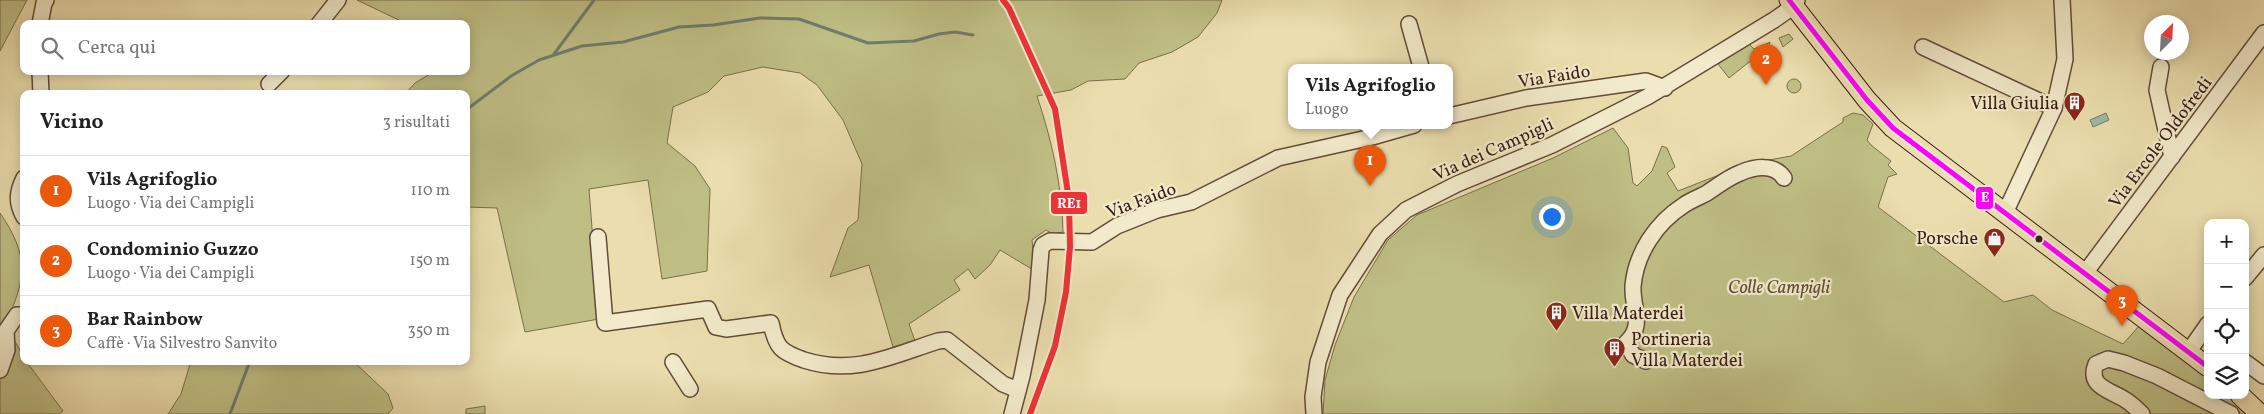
<!DOCTYPE html>
<html lang="it">
<head>
<meta charset="utf-8">
<style>
  body { margin:0; font-family:Vollkorn,serif; background:#f2f2f2; color:#222 }
  .controls { position:absolute; right:15px; bottom:15px; display:grid; overflow:hidden; border-radius:10px; box-shadow:0 2px 12px #0003 }
  .controls button { width:45px; height:45px; display:grid; place-items:center; padding:0; border:0; border-bottom:1px solid #e0e0e0; background:#fff; color:#222; font:25px sans-serif }
  .compass { position:absolute; left:2144px; top:15px; width:45px; height:45px; border-radius:50%; background:#fff; box-shadow:0 2px 12px #0003; rotate:24deg }
  .you { position:absolute; left:1551px; top:216px; width:18px; height:18px; margin:-12px; border:4px solid #fff; border-radius:50%; background:#1a73e8; box-shadow:0 0 0 8px #1a73e833 }
  .badge { display:grid; place-items:center; width:32px; height:32px; border-radius:50%; background:#ea580c; color:#fff; font-size:16px; font-weight:700 }
  .pin { position:absolute; translate:-50% -41px; filter:drop-shadow(0 1px 2px #0008) }
  .pin::after { content:''; position:absolute; top:26px; width:18px; height:15px; background:inherit; clip-path:polygon(0 0,100% 0,50% 100%) }
  .popup { position:absolute; left:1288px; top:64px; width:165px; height:65px; box-sizing:border-box; display:grid; place-content:center; border-radius:10px; background:#fff; filter:drop-shadow(0 1px 4px #0005); font-size:16px; white-space:nowrap; color:#767676 }
  .popup b { font-size:19px; color:#222 }
  .popup::after { content:''; position:absolute; left:50%; top:100%; margin-left:-10px; border:10px solid transparent; border-top-color:#fff }
  .list { margin:0; padding:0; list-style:none }
  h2 { display:flex; justify-content:space-between; align-items:center; height:65px; margin:0; padding:0 20px; font-size:21px }
  h2 small { font-size:16px; font-weight:400; color:#767676 }
  .list li { display:grid; grid-template-columns:32px 1fr auto; gap:15px; align-items:center; box-sizing:border-box; height:70px; padding:0 20px; border-top:1px solid #e0e0e0 }
  .list b { display:block; font-size:19px; white-space:nowrap }
  .list p { margin:0; font-size:16px; white-space:nowrap; color:#767676 }
  .list em { font-size:16px; font-style:normal; color:#767676 }
  .icon { flex:none; width:28px; height:28px; fill:none; stroke:currentColor; stroke-width:2; stroke-linecap:round; stroke-linejoin:round }
  .map { position:relative; flex:none; width:2264px; height:414px; overflow:hidden }
  .search { position:absolute; background:#fff; box-shadow:0 2px 12px #0003; left:20px; top:20px; width:450px; height:55px; display:flex; align-items:center; gap:12px; box-sizing:border-box; padding:0 18px; border-radius:10px; color:#767676; font-size:19px }
  .panel { position:absolute; background:#fff; box-shadow:0 2px 12px #0003; left:20px; top:90px; width:450px; height:275px; border-radius:10px }
  .map>svg:first-child { display:block }
  .green { fill:#bfbf85; stroke:#7a6e4c }
  .water { fill:#99bca8; stroke:#717c6c }
  .lines { fill:none; stroke-linecap:round; stroke-linejoin:round }
  .stream { stroke:#717c6c; stroke-width:3 }
  .minor-casing { stroke:#634c39; stroke-width:18 }
  .major-casing { stroke:#361c12; stroke-width:21 }
  .minor { stroke:#f2eaca; stroke-width:15 }
  .major { stroke:#ebdeae; stroke-width:19 }
  .bus-1-casing { stroke:#f2eaca; stroke-width:9 }
  .bus-1 { stroke:#f0f; stroke-width:5 }
  .rail-1-casing { stroke:#f2eaca; stroke-width:10 }
  .rail-1 { stroke:#ee3338; stroke-width:6 }
  .bus-dot { fill:#361c12; stroke:#f2eaca; stroke-width:2 }
  .labels { text-anchor:middle; stroke-width:4.5; stroke-linejoin:round; paint-order:stroke }
  .street-label { font-size:18px; fill:#361c12; stroke:#f2eaca }
  .poi-label { font-size:18px; fill:#361c12; stroke:#f2eaca; text-anchor:end }
  .park-label { font-size:18px; font-style:italic; fill:#5f4d34; stroke:#f2eaca }
  .line-badge { stroke:#f2eaca; stroke-width:2 }
  .badge-label { font-size:14px; text-anchor:middle; font-weight:bold; fill:#fff }
</style>
</head>
<body>
<div class="map">
<svg width="2264" height="414" viewBox="0 0 2264 414">
  <rect width="100%" height="100%" fill="#ebdeae"/>
  <filter id="stains"><feTurbulence type="fractalNoise" baseFrequency=".004" numOctaves="4"/><feColorMatrix values="0 0 0 0 .2 0 0 0 0 .09 0 0 0 0 .02 0 0 0 .5 -.17"/></filter>
  <radialGradient id="worn" r=".72"><stop offset=".6" stop-color="#630" stop-opacity="0"/><stop offset="1" stop-color="#630" stop-opacity=".3"/></radialGradient>
  <!-- green -->
  <g class="green">
    <polygon points="0,0 27,0 0,51"/>
    <path d="M357,0H1222L1217,13L1198,37L1172,52L1139,63L1125,79L1088,81L1071,90L1037,96C1052,141 1062,185 1063,232L1053,234L1046,230L1032,240L1035,271L1000,250L990,265L975,279L968,269L954,280L960,290L909,324L915,341L893,347L869,265L830,277L848,228L858,220L862,164L843,120L817,85L800,73L763,67L724,76L708,92L673,107L667,143L695,166L710,189L707,271L662,279L648,180L589,189L599,319L525,332L497,208L466,207V94H405L415,83L435,71H466V24H407Z"/>
    <polygon points="1789,34 1793,39 1783,47 1779,38"/>
    <polygon points="1770,42 1766,54 1763,56 1758,55 1729,78 1718,64 1749,44 1754,49"/>
    <circle cx="1794" cy="86" r="7"/>
    <polygon points="1853,113 1863,115 1873,124 1867,140 1871,145 1891,161 1888,165 1897,174 1888,177 1878,207 2004,302 2033,295 2052,310 2123,344 2140,325 2208,373 2208,395 2235,395 2254,414 1323,414 1325,380 1335,345 1354,297 1388,240 1417,215 1553,158 1613,128 1628,148 1633,183 1637,186 1652,171 1662,146 1667,148 1675,167 1667,173 1678,191 1747,164 1791,156 1843,122 1843,118"/>
    <path d="M0,213C29,255 27,279 5,324L24,357V361H26L63,411L59,414H0Z"/>
    <polygon points="191,361 353,361 388,394 393,408 388,414 168,414 181,394"/>
    <polygon points="485,406 485,414 466,414 466,409"/>
  </g>
  <!-- water -->
  <polygon class="water" points="2106,113 2109,120 2093,127 2090,120"/>
  <g class="lines">
    <!-- stream -->
    <g class="stream">
      <polyline points="554,54 594,0"/>
      <polyline points="466,110 511,76 539,60 582,46 623,42 679,27 713,25 760,18 799,19 868,43 914,41 939,34 955,32 973,35"/>
      <polyline points="230,414 250,361"/>
    </g>
    <defs>
      <g id="minor">
        <polyline points="40,24 44,3 46,0"/>
        <polyline points="319,24 338,0"/>
        <polyline points="1409,24 1421,67"/>
        <polyline points="1923,47 2054,108"/>
        <polyline points="2161,67 2157,90 2172,157"/>
        <polyline points="40,71 41,94"/>
        <polyline points="269,84 282,71"/>
        <polyline points="1449,116 1526,98 1646,81 1665,88"/>
        <path d="M24,178C17,192 16,203 24,217"/>
        <polyline points="2005,213 2054,108 2065,59 2062,0"/>
        <path d="M598,237L605,323L708,309L716,327L726,329L771,323C776,348 781,352 804,360C854,376 891,356 938,341L947,340L1003,384L1018,390"/>
        <polyline points="2085,273 2264,33"/>
        <polyline points="2245,278 2264,255"/>
        <polyline points="2189,351 2208,324"/>
        <path d="M1646,361L1633,355L1626,343C1645,325 1632,310 1633,286C1636,253 1656,223 1684,205C1691,200 1700,197 1707,193C1718,186 1727,178 1740,173C1754,167 1774,163 1784,178"/>
        <polyline points="673,362 690,389"/>
        <polyline points="2245,362 2264,376"/>
        <polyline points="0,370 7,350 6,331 17,315 24,315"/>
        <polyline points="1012,414 1022,376 1037,300 1041,250 1043,245 1050,241 1092,242 1117,226 1157,210 1191,202 1278,158 1372,137 1414,125"/>
        <polyline points="1314,414 1313,397 1318,362 1340,295 1380,234 1406,210 1457,184 1552,145 1647,97 1774,20 1794,6 1797,0"/>
        <path d="M2142,414C2136,408 2131,403 2124,399C2109,390 2087,386 2096,364L2108,359L2124,363L2157,376L2231,414"/>
      </g>
      <g id="major">
        <polyline points="1789,0 1867,100 1893,128 2208,367"/>
        <polyline points="2240,395 2260,414"/>
      </g>
    </defs>
    <!-- minor casing -->
    <use href="#minor" class="minor-casing"/>
    <!-- major casing -->
    <use href="#major" class="major-casing"/>
    <!-- minor -->
    <use href="#minor" class="minor"/>
    <!-- major -->
    <use href="#major" class="major"/>
    <defs>
      <polyline id="bus-1" points="1789,0 1867,100 1893,128 2208,367"/>
    </defs>
    <!-- bus-1 casing -->
    <use href="#bus-1" class="bus-1-casing"/>
    <!-- bus-1 -->
    <use href="#bus-1" class="bus-1"/>
    <defs>
      <polyline id="rail-1" points="1003,0 1009,8 1055,109 1069,200 1070,247 1066,292 1055,346 1030,414"/>
    </defs>
    <!-- rail-1 casing -->
    <use href="#rail-1" class="rail-1-casing"/>
    <!-- rail-1 -->
    <use href="#rail-1" class="rail-1"/>
  </g>
  <!-- icons -->
  <defs>
    <symbol id="building-pin" viewBox="-11 -11 22 30"><path d="M0 17L-7.5 6A9.5 9.5 0 1 1 7.5 6Z" fill="#8f2418" stroke="#f2eaca"/><path d="M-4-6H4V6H1V3H-1V6H-4ZM-2.5-4.3h1.7v1.8h-1.7ZM.8-4.3h1.7v1.8H.8ZM-2.5-1h1.7V.8h-1.7ZM.8-1h1.7V.8H.8Z" fill="#fff"/></symbol>
    <symbol id="shop-pin" viewBox="-11 -11 22 30"><path d="M0 17L-7.5 6A9.5 9.5 0 1 1 7.5 6Z" fill="#8f2418" stroke="#f2eaca"/><path d="M-5-2.5h2.3a2.7 3.5 0 0 1 5.4 0H5L5.5 6h-11ZM-1.5-2.5h3a1.5 2.3 0 0 0-3 0Z" fill="#fff"/></symbol>
  </defs>
  <g fill-rule="evenodd">
    <use href="#building-pin" x="2062" y="90" width="25" height="34"/>
    <use href="#shop-pin" x="1982" y="226" width="25" height="34"/>
    <use href="#building-pin" x="1544" y="300" width="25" height="34"/>
    <use href="#building-pin" x="1602" y="336" width="25" height="34"/>
  </g>
  <!-- markers -->
  <circle class="bus-dot" cx="2039" cy="239" r="4.5"/>
  <g class="labels">
    <!-- street labels -->
    <g class="street-label">
      <text transform="translate(1554 76) rotate(-9)" y="6">Via Faido</text>
      <text transform="translate(2160 142) rotate(-53)" y="6">Via Ercole Oldofredi</text>
      <text transform="translate(1493 149) rotate(-24)" y="6">Via dei Campigli</text>
      <text transform="translate(1141 200) rotate(-20)" y="6">Via Faido</text>
    </g>
    <!-- poi labels -->
    <g class="poi-label">
      <text x="2059" y="109">Villa Giulia</text>
      <text x="1978" y="244">Porsche</text>
      <text x="1572" y="319" text-anchor="start">Villa Materdei</text>
      <text x="1631" y="345" text-anchor="start">Portineria<tspan x="1631" dy="21">Villa Materdei</tspan></text>
    </g>
    <!-- park labels -->
    <g class="park-label">
      <text x="1779" y="293">Colle Campigli</text>
    </g>
  </g>
  <g class="line-badge">
    <rect x="1975" y="186" width="19" height="24" rx="5" fill="#f0f"/>
    <rect x="1050" y="191" width="38" height="24" rx="5" fill="#ee3338"/>
  </g>
  <g class="badge-label">
    <text x="1985" y="202">E</text>
    <text x="1069" y="208">RE1</text>
  </g>
  <rect width="100%" height="100%" filter="url(#stains)"/>
  <rect width="100%" height="100%" fill="url(#worn)"/>
</svg>
<div class="controls">
<button>+</button>
<button>−</button>
<button><svg class="icon" aria-label="locate" viewBox="0 0 24 24"><circle cx="12" cy="12" r="6"/><path d="M12 2v4M12 18v4M2 12h4M18 12h4"/></svg></button>
<button><svg class="icon" aria-label="layers" viewBox="0 0 24 24"><path d="M12 4l9 5-9 5-9-5zM3 14l9 5 9-5"/></svg></button>
</div>
<svg class="compass" viewBox="-18 -18 36 36"><path d="M0-13l5 13h-10z" fill="#e53935"/><path d="M0 13l5-13h-10z" fill="#767676"/></svg>
<div class="you"></div>
<div class="pin badge" style="left:1370px;top:186px">1</div>
<div class="popup"><b>Vils Agrifoglio</b>Luogo</div>
<div class="pin badge" style="left:1766px;top:85px">2</div>
<div class="pin badge" style="left:2122px;top:326px">3</div>
<div class="search"><svg class="icon" aria-label="search" viewBox="0 0 24 24"><circle cx="10" cy="10" r="6"/><path d="M15 15l6 6"/></svg>Cerca qui</div>
<section class="panel">
<h2>Vicino<small>3 risultati</small></h2>
<ul class="list">
<li><span class="badge">1</span><div><b>Vils Agrifoglio</b><p>Luogo · Via dei Campigli</p></div><em>110 m</em></li>
<li><span class="badge">2</span><div><b>Condominio Guzzo</b><p>Luogo · Via dei Campigli</p></div><em>150 m</em></li>
<li><span class="badge">3</span><div><b>Bar Rainbow</b><p>Caffè · Via Silvestro Sanvito</p></div><em>350 m</em></li>
</ul>
</section>
</div>
</body>
</html>
